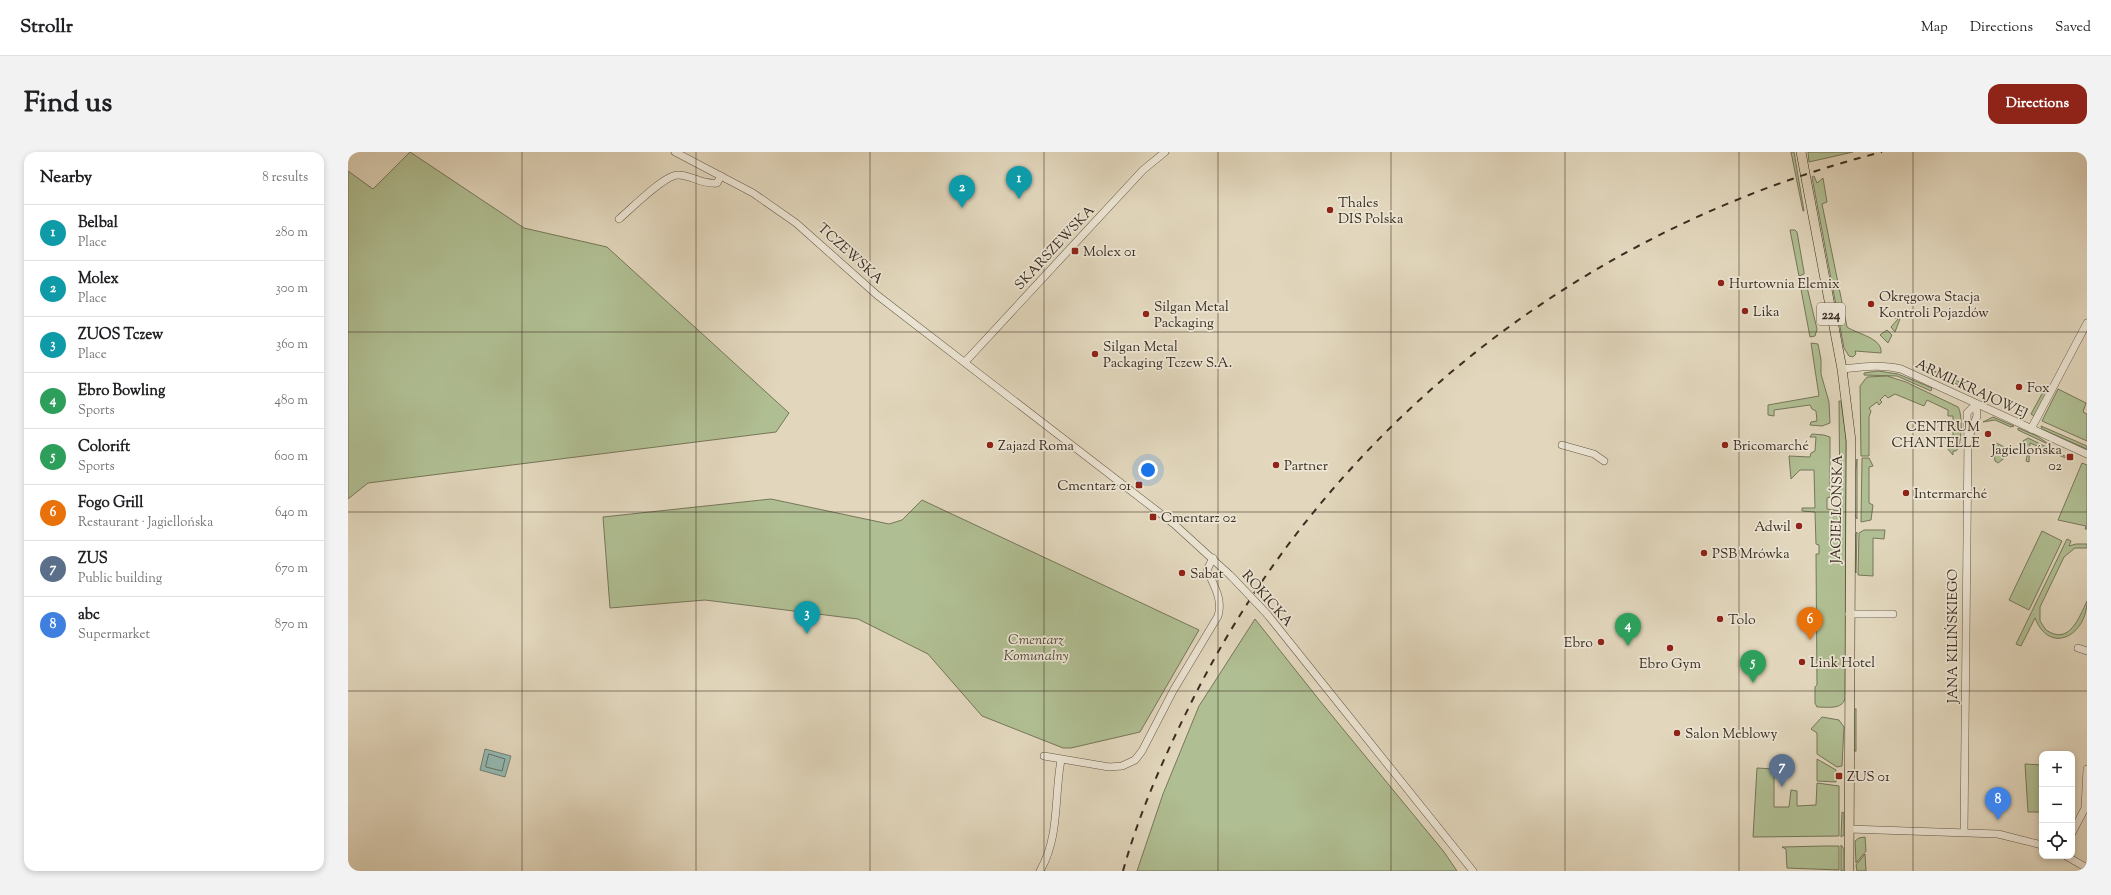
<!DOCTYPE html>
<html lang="en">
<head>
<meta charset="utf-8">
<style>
  body { margin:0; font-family:"Sorts Mill Goudy",serif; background:#f2f2f2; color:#202124 }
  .controls { position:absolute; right:12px; bottom:12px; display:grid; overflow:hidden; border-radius:8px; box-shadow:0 2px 6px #0003 }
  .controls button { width:36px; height:36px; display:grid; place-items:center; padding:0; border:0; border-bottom:1px solid #e0e0e0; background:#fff; color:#202124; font:20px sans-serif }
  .you { position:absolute; left:800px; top:318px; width:14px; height:14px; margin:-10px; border:3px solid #fff; border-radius:50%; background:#1a73e8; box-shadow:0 0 0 6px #1a73e833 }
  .badge { display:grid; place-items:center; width:26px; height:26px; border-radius:50%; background:#8f2418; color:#fff; font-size:13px; font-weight:700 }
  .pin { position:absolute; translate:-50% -33px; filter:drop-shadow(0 1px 2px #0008) }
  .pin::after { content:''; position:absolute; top:21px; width:14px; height:12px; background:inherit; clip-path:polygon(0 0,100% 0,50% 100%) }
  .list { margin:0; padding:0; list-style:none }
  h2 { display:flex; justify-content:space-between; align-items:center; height:52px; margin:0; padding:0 16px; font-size:17px }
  h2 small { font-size:13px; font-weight:400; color:#757577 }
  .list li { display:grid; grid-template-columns:26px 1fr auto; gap:12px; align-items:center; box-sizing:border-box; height:56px; padding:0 16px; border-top:1px solid #e0e0e0 }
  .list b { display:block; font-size:15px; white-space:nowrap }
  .list p { margin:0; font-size:13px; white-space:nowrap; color:#757577 }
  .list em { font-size:13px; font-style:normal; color:#757577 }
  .icon { flex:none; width:22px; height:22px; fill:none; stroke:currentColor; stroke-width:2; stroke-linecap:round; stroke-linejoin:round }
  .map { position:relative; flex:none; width:1739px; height:719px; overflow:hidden; border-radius:12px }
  header { display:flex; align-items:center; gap:24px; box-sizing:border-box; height:56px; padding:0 20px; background:#fff; border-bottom:1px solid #e0e0e0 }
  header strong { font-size:19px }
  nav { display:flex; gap:22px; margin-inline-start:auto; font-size:14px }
  .intro { display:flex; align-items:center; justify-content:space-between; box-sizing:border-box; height:96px; padding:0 24px }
  h1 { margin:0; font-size:28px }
  .button { padding:10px 18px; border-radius:12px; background:#8f2418; color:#fff; font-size:14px; font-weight:700 }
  main { display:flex; gap:24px; padding:0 24px }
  aside { flex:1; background:#fff; border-radius:12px; box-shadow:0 2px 6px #0003 }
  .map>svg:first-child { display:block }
  .green { fill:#b0bf93; stroke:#76765a }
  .water { fill:#95b9b2; stroke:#718178 }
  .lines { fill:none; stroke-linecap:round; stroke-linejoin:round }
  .shore { stroke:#68736a; stroke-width:1 }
  .minor-casing { stroke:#655848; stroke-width:8 }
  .major-casing { stroke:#3b2d21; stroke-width:10 }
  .minor { stroke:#ece5d4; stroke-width:7 }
  .major { stroke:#e2d7bd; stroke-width:9 }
  .rail { stroke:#3b2d21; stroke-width:2; stroke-dasharray:7 7; stroke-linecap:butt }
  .minor-bridge-casing { stroke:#655848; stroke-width:8; stroke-linecap:butt }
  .minor-bridge { stroke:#ece5d4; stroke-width:7 }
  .grid { fill:none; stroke:#3b2d21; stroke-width:1; stroke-opacity:0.55 }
  .poi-dot { fill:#8f2418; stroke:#ece5d4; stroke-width:1.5 }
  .labels { text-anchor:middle; stroke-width:3.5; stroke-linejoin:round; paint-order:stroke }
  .shield { fill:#ece5d4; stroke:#706457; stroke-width:1 }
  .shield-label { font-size:13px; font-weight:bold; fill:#3b2d21 }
  .poi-label { font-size:14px; fill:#3b2d21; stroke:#ece5d4; text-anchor:start }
  .street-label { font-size:14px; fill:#3b2d21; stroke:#ece5d4 }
  .park-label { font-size:14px; font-style:italic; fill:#524a38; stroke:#ece5d4 }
</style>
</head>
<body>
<header>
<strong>Strollr</strong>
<nav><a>Map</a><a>Directions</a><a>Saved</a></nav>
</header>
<div class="intro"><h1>Find us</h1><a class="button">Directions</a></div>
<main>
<aside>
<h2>Nearby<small>8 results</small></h2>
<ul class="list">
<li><span class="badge" style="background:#0f9aa8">1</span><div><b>Belbal</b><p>Place</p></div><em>280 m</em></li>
<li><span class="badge" style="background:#0f9aa8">2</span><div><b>Molex</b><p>Place</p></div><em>300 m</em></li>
<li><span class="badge" style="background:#0f9aa8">3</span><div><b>ZUOS Tczew</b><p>Place</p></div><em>360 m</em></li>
<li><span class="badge" style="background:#2e9e5b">4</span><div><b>Ebro Bowling</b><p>Sports</p></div><em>480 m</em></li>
<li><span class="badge" style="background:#2e9e5b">5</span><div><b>Colorift</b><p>Sports</p></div><em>600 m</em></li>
<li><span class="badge" style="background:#e8710a">6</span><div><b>Fogo Grill</b><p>Restaurant · Jagiellońska</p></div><em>640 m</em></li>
<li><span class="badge" style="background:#5c6f8a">7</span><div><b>ZUS</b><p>Public building</p></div><em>670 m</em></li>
<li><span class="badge" style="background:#3f7fe0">8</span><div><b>abc</b><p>Supermarket</p></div><em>870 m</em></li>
</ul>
</aside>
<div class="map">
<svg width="1739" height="719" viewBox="0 0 1739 719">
  <rect width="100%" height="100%" fill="#e2d7bd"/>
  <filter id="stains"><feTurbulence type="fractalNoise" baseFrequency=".005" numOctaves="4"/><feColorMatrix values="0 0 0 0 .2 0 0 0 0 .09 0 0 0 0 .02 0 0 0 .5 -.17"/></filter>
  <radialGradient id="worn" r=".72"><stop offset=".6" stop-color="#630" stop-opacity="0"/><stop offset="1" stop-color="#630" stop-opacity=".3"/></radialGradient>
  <!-- green -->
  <g class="green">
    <polygon points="62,0 176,76 259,95 441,261 428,280 20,331 0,347 0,19 25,37"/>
    <polygon points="1443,0 1446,0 1456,59 1455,59"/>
    <polygon points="1460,0 1505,0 1461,10"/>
    <path d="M1466,24L1469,31L1475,26L1479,50L1474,52L1499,175C1509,182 1535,186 1533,201L1507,199L1508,202L1505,205L1501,204L1496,196L1464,25Z"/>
    <polygon points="1442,78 1447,78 1449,80 1456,120 1456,122 1451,124"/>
    <polygon points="1458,131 1469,177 1467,184 1462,185 1452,132"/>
    <polygon points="1546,164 1553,164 1547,180 1543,175 1550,167 1547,166"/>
    <polygon points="1539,178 1544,183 1540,191 1532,183"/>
    <polygon points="1463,191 1470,192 1473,208 1473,222 1481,250 1482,271 1474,274 1462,273 1463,270 1469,269 1468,259 1464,257 1462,253 1426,258 1426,264 1420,263 1420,253 1471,244"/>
    <polygon points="1571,212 1616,232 1614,235"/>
    <polygon points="1530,219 1550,222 1584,236 1583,239 1549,224 1516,223 1516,221"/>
    <path d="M1539,224L1558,230L1610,255C1615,262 1614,294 1608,299H1605V303L1599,296H1605V264H1600V258L1579,248L1576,254L1547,242L1540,246L1537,243L1532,248L1534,250L1531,253L1529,250L1521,256L1523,259L1521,265V304H1513L1512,234L1519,225Z"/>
    <polygon points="1693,237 1697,237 1699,240 1686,264 1683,262 1695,240 1692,238"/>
    <polygon points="1710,237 1738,251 1735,260 1739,262 1739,289 1694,269"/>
    <path d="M1491,249H1493L1498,287L1497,546C1495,558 1479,555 1469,555L1467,551V535L1469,533L1468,402H1471V393L1468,392L1467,360L1454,359V356H1467L1466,318H1452L1443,327L1441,304L1462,305L1463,301L1467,299L1468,285H1462L1464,282L1476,283L1482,285V345L1479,346V357L1492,359Z"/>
    <polygon points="1645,265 1666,274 1663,275 1647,268 1635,270"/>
    <polygon points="1693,274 1739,294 1739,297 1694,277"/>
    <polygon points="1670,276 1689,284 1702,293 1670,278"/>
    <polygon points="1680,286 1721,306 1720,307 1682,291 1681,310 1678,309 1680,300 1675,289"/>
    <polygon points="1648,291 1663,298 1663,301 1650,311 1647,309 1645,293"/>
    <polygon points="1514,306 1521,306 1525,314 1521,315 1521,351 1525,353 1523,368 1513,370"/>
    <path d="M1509,307V367C1501,357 1508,320 1509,307Z"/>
    <polygon points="1734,311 1739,313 1739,377 1737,377 1738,374 1710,368"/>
    <polygon points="423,347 541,372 554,368 574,348 851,478 792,580 723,596 715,596 634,564 580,502 510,467 357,448 262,456 255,365"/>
    <polygon points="1516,378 1537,378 1536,387 1525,386 1525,424 1510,423 1511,381"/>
    <polygon points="1694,379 1714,389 1681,458 1661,448"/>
    <polygon points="1509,380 1508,421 1507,419 1507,384"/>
    <path d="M1719,387L1723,389L1721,394L1728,392H1739V396H1727L1716,405L1692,455V469L1698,478C1721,494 1731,466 1739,449C1739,483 1702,504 1687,466L1673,494L1668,492Z"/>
    <polygon points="907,467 972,549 1096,700 1109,719 789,719 815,642 851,554"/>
    <rect x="1506" y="557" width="2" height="42"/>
    <polygon points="1474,565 1491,568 1496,575 1494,614 1489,615 1469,602 1469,581 1463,577"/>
    <polygon points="1469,607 1488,618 1488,630 1469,629"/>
    <polygon points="1677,612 1694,613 1694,660 1680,660"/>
    <polygon points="1409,616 1426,617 1426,655 1441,655 1443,638 1449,639 1449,654 1468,653 1469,631 1491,634 1491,684 1405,685"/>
    <polygon points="1494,660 1496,661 1496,683 1493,685"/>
    <polygon points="1517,685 1518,699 1508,711 1507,689 1511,686"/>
    <polygon points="1493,693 1496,697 1496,719 1493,719"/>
    <polygon points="1475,694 1491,694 1491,718 1439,716 1438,697 1434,695"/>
    <polygon points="1517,702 1518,719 1509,719 1508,713"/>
  </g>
  <!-- water -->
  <polygon class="water" points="137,597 163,604 157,625 132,618"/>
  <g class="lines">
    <!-- shore -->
    <polygon class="shore" points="141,602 157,607 154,619 138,615"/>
    <defs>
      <g id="minor">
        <polyline points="327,0 405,41 448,71 529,143 826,372 883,424"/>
        <path d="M271,67C283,57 316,23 330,23C344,23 354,33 369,31L373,24"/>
        <polyline points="617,210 795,18 817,0"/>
        <path d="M1494,217C1514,215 1533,212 1553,217L1739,302"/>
        <polyline points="1683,277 1739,171"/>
        <polyline points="1620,288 1629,264 1628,252"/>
        <polyline points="1214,293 1246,302 1256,309"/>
        <polyline points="919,462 1125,719"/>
        <polyline points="1501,462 1545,462"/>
        <polyline points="1730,496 1739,499"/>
        <path d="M696,604L761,615L774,614L787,608L794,599L825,539L870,464C875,447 866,434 859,418L865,406"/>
        <polyline points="1501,677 1650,682 1694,693"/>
        <polyline points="1616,680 1620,288 1619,261 1628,252"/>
        <polyline points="1724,681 1737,656 1739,617"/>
        <polyline points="1718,704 1739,716"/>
        <path d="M692,719C712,684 706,646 713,608"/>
      </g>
      <polyline id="major" points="1453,0 1494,217 1503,289 1501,719"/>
    </defs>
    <!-- minor casing -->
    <use href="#minor" class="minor-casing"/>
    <!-- major casing -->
    <use href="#major" class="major-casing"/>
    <!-- minor -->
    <use href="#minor" class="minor"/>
    <!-- major -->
    <use href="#major" class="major"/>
    <!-- rail -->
    <path class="rail" d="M775,719C791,661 816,605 843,551C980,274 1235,76 1534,0"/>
    <defs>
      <polyline id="minor-bridge" points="883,424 919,462"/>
    </defs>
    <!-- minor-bridge casing -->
    <use href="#minor-bridge" class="minor-bridge-casing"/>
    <!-- minor-bridge -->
    <use href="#minor-bridge" class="minor-bridge"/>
  </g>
  <!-- grid -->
  <path class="grid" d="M174,0V719M348,0V719M522,0V719M696,0V719M870,0V719M1043,0V719M1217,0V719M1391,0V719M1565,0V719M0,180H1739M0,360H1739M0,539H1739"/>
  <!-- markers -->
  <g class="poi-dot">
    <circle cx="982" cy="58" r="4"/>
    <rect x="723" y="95" width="8" height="8" rx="2"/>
    <circle cx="1373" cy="131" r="4"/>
    <circle cx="1523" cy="152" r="4"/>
    <circle cx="1397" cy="159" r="4"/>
    <circle cx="798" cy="162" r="4"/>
    <circle cx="747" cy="202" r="4"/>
    <circle cx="1671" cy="235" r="4"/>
    <circle cx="1640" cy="282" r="4"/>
    <circle cx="642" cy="293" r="4"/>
    <circle cx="1377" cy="293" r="4"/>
    <rect x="1718" y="301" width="8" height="8" rx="2"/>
    <circle cx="928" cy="313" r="4"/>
    <rect x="787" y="329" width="8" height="8" rx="2"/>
    <circle cx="1558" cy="341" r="4"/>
    <rect x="801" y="361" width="8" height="8" rx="2"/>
    <circle cx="1451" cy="374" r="4"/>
    <circle cx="1356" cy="401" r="4"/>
    <circle cx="834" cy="421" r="4"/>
    <circle cx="1372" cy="467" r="4"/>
    <circle cx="1253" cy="490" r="4"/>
    <circle cx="1322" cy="496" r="4"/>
    <circle cx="1454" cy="510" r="4"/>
    <circle cx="1329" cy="581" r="4"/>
    <rect x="1487" y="620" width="8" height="8" rx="2"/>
  </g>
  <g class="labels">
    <!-- shield labels -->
    <rect class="shield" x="1469" y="151" width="28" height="22" rx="3"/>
    <g class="shield-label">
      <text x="1483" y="167">224</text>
    </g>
    <!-- poi labels -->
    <g class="poi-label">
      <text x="990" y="55">Thales<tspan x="990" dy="16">DIS Polska</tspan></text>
      <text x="735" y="104">Molex 01</text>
      <text x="1381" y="136">Hurtownia Elemix</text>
      <text x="1531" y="149">Okręgowa Stacja<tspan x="1531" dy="16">Kontroli Pojazdów</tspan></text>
      <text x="806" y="159">Silgan Metal<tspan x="806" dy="16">Packaging</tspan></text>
      <text x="1405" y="164">Lika</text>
      <text x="755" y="199">Silgan Metal<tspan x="755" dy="16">Packaging Tczew S.A.</tspan></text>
      <text x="1679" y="240">Fox</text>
      <text x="1632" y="279" text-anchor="end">CENTRUM<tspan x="1632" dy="16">CHANTELLE</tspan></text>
      <text x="650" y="298">Zajazd Roma</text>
      <text x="1385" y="298">Bricomarché</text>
      <text x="1714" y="302" text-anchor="end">Jagiellońska<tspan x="1714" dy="16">02</tspan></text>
      <text x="936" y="318">Partner</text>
      <text x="783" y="338" text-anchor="end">Cmentarz 01</text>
      <text x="1566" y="346">Intermarché</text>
      <text x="813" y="370">Cmentarz 02</text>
      <text x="1443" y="379" text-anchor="end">Adwil</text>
      <text x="1364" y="406">PSB Mrówka</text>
      <text x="842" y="426">Sabat</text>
      <text x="1380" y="472">Tolo</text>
      <text x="1245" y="495" text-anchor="end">Ebro</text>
      <text x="1462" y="515">Link Hotel</text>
      <text x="1322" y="516" text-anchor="middle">Ebro Gym</text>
      <text x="1337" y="586">Salon Meblowy</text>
      <text x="1499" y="629">ZUS 01</text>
    </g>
    <!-- street labels -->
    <g class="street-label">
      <text transform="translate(706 95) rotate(-47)" y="5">SKARSZEWSKA</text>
      <text transform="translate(503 101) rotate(42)" y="5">TCZEWSKA</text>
      <text transform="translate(1624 236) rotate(25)" y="5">ARMII KRAJOWEJ</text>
      <text transform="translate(1488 357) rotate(-89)" y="5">JAGIELLOŃSKA</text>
      <text transform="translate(920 446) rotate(49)" y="5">ROKICKA</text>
      <text transform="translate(1604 484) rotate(-90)" y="5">JANA KILIŃSKIEGO</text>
    </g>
    <!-- park labels -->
    <g class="park-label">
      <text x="688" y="492">Cmentarz<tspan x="688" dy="16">Komunalny</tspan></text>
    </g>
  </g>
  <rect width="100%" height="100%" filter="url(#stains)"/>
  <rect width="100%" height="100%" fill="url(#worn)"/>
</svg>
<div class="controls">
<button>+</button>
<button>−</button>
<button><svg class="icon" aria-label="locate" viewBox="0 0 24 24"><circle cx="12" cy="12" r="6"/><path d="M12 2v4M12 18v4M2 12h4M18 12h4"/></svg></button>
</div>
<div class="you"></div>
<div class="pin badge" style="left:671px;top:47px;background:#0f9aa8">1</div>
<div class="pin badge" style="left:614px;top:56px;background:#0f9aa8">2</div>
<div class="pin badge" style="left:459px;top:482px;background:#0f9aa8">3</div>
<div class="pin badge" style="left:1280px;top:494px;background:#2e9e5b">4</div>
<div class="pin badge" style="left:1405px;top:531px;background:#2e9e5b">5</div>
<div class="pin badge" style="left:1462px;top:488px;background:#e8710a">6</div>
<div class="pin badge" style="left:1434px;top:635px;background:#5c6f8a">7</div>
<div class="pin badge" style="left:1650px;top:668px;background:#3f7fe0">8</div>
</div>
</main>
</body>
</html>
